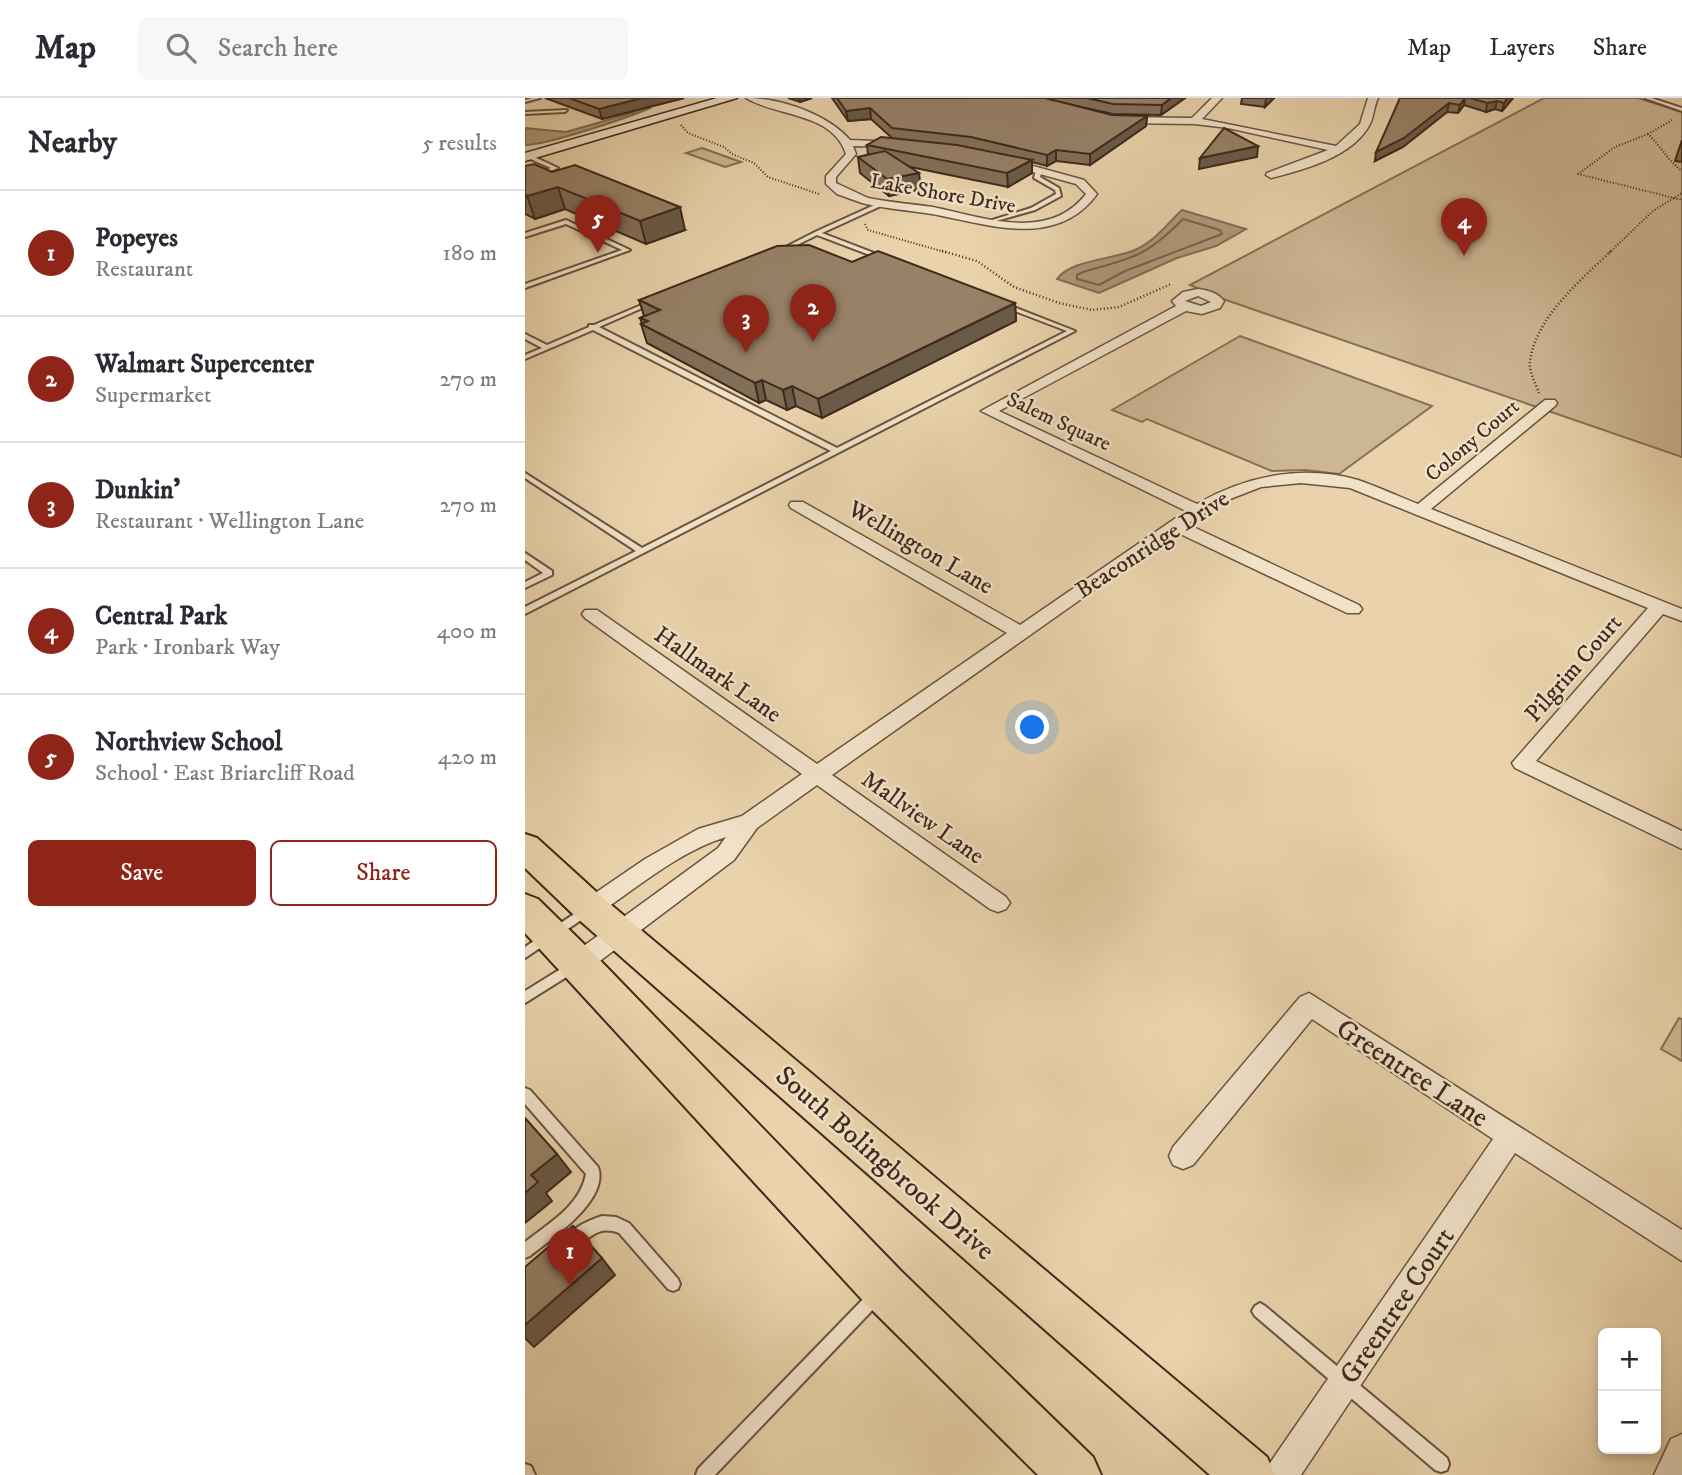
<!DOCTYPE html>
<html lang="en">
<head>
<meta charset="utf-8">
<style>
  body { margin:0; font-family:"IM FELL DW Pica",serif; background:#f7f7f7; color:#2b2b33 }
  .controls { position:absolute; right:21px; bottom:21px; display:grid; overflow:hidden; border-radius:10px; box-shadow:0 4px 10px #0003 }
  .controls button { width:63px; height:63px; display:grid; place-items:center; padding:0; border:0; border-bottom:2px solid #e1e1e2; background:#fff; color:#2b2b33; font:35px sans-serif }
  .you { position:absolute; left:508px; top:630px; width:24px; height:24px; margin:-18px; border:5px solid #fff; border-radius:50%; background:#1a73e8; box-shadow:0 0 0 10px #1a73e833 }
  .badge { display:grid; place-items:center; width:46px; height:46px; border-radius:50%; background:#8f2418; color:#fff; font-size:23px; font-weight:700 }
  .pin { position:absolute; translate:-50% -58px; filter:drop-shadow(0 2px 4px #0008) }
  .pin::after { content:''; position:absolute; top:37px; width:24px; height:21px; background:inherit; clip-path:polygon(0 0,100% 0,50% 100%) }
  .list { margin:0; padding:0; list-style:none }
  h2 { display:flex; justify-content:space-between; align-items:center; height:91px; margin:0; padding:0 28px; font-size:30px }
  h2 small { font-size:23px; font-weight:400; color:#7c7c81 }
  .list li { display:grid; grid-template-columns:46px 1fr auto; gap:21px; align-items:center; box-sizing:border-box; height:126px; padding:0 28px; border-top:2px solid #e1e1e2 }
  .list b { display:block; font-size:26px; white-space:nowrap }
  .list p { margin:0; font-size:23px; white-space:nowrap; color:#7c7c81 }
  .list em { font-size:23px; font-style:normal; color:#7c7c81 }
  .actions { display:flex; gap:14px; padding:21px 28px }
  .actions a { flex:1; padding:16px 0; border:2px solid #8f2418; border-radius:10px; text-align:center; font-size:24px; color:#8f2418 }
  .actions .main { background:#8f2418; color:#fff }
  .icon { flex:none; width:38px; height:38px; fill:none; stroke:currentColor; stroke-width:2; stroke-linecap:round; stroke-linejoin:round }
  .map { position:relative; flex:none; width:1157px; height:1377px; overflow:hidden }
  header { display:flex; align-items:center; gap:42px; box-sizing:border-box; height:98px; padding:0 35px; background:#fff; border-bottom:2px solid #e1e1e2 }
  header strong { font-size:33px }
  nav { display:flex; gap:38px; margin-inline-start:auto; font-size:24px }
  .search { width:490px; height:63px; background:#f7f7f7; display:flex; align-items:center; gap:18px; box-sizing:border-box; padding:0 24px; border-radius:10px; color:#7c7c81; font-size:26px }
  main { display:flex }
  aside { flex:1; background:#fff }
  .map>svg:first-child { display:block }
  .green { fill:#cdb694; stroke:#867058; stroke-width:2 }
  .water { fill:#b0997b; stroke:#826c55; stroke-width:2 }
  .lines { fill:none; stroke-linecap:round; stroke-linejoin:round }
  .shore { stroke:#77614c; stroke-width:2 }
  .lane-casing { stroke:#695440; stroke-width:4 }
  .street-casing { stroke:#695440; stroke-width:3 }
  .secondary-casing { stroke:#3e291c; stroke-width:3 }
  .primary-casing { stroke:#3e291c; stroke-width:4 }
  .path-far1 { stroke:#3e291c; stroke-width:2; stroke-dasharray:1 2; stroke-linecap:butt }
  .path { stroke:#3e291c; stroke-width:2.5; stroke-dasharray:1 2.5; stroke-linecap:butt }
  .lane { fill:#f1e2c9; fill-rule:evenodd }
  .street { fill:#f1e2c9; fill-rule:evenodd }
  .secondary { fill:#f1e2c9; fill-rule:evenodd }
  .primary { fill:#ead3ac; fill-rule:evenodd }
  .wall { fill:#826f59; stroke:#3e291c; stroke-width:2 }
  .shaded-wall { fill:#6a5a48; stroke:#3e291c; stroke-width:2 }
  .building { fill:#978167; stroke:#3e291c; stroke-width:2 }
  .labels { text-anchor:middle; stroke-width:5; stroke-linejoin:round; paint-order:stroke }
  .far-street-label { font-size:21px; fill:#3e291c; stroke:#f1e2c9 }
  .street-label { font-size:24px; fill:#3e291c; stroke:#f1e2c9 }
  .near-street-label { font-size:28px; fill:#3e291c; stroke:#f1e2c9 }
</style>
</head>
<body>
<header>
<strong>Map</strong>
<div class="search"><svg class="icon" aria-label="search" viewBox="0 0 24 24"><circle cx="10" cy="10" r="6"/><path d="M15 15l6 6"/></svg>Search here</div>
<nav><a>Map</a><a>Layers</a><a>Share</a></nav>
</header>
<main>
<aside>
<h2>Nearby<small>5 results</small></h2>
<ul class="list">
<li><span class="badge">1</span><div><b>Popeyes</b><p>Restaurant</p></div><em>180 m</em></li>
<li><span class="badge">2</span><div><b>Walmart Supercenter</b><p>Supermarket</p></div><em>270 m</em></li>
<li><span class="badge">3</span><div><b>Dunkin'</b><p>Restaurant · Wellington Lane</p></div><em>270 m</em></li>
<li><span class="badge">4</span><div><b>Central Park</b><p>Park · Ironbark Way</p></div><em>400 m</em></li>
<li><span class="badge">5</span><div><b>Northview School</b><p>School · East Briarcliff Road</p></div><em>420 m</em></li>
</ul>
<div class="actions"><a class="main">Save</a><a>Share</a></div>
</aside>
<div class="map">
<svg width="1157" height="1377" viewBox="0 0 1157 1377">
  <rect width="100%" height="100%" fill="#ead3ac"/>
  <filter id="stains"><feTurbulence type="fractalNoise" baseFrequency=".00286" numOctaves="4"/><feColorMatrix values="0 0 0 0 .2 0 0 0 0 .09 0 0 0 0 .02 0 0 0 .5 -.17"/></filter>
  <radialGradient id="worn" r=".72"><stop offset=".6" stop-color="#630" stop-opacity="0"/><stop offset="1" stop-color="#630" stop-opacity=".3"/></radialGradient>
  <!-- green -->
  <g class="green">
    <polygon points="1019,0 1113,0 1157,14 1157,359 698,201 665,187"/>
    <polygon points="177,50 216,64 200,69 161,55"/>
    <polygon points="715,238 907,308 814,376 781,372 747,373 622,321 617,324 587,312"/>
    <polygon points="1154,920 1157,921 1157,963 1136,951"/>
  </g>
  <!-- water -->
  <g class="water">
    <path d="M122,8L125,10C102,20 22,47 0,47V30L41,34L107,15Z"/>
    <path d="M657,112L721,131L691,148L652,160L574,195L532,181C545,162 590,161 610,152C630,143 642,126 657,112Z"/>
  </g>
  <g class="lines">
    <!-- shore -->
    <path class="shore" d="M658,121L695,132L697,136L600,173L574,187L552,181V177L558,174C607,160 621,159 658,121Z"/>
    <defs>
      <g id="lane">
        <polygon points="7,0 15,0 0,4 0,2"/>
        <polygon points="1120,0 1126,0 1157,10 1157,13"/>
        <polygon points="42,12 40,14 0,16 0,14"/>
        <polygon points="1,57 5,57 33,70 0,83 0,79 26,70 1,59"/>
        <polygon points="514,70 517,72 515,79 534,90 536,98 510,112 464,125 464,123 506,110 531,96 530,92 509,80 511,72"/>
        <polygon points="356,104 359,106 358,107 297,135 362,160 362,162 358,162 292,137 256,155 251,154 290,134"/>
        <polygon points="41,122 105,152 0,190 0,186 97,152 41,126 0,139 0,135"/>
        <polygon points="126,203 131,204 74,229 312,350 542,233 477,208 477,206 481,206 550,233 0,516 0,509 111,453 0,380 0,375 117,450 306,353 68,232 0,261 0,257 17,250 0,241 0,236 22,247 64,229 64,227 69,227"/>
        <polygon points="0,455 27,473 27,477 0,490 0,484 18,475 0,462"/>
        <polygon points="61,808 65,810 67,813 65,816 0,860 0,849"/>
        <polygon points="47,864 51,865 53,869 51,873 0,905 0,893"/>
        <path d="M0,990L5,992L73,1069C85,1102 26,1141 5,1158L0,1160V1144C24,1125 55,1108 61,1076L0,1006Z"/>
        <path d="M77,1118L91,1119L104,1125L153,1181L155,1186L153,1191L148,1193L143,1191L94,1135C70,1126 64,1144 45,1152L40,1150L38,1145C44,1131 62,1123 77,1118Z"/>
        <polygon points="352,1190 357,1192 359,1197 357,1202 190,1377 171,1377 173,1371 347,1192"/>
        <polygon points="735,1205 740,1208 922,1360 924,1366 922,1372 916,1374 910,1372 730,1218 727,1213 730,1208"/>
        <polygon points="0,1366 6,1368 10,1377 0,1377"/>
      </g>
      <g id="street">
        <path d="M221,0C256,0 302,16 325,42L374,44V48L371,49L328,48L331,56L311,79V85L343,100C364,104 386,106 408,109C457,119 523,145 561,96L551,86L475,65L474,63L479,60L559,82L572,96C531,152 462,126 407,116C383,112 360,111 337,105L312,96L301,86V78L321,56C308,14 252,19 221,0Z"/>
        <path d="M687,0H697L677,21L811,48L835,26L843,0H853C849,8 849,18 845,26C828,59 778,72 746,80L741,77L742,75L803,52L703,30L670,26L594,25L589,22L594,19L667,20Z"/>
        <path d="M673,191C683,192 693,195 699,203L695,210L677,216L661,213L474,313L672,406C720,378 778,366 833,382C853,389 873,398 893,406L1020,302H1030L1032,305L1030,308L906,411L1157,511V523L1138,516L1011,663L1157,733V751L990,670L987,665L1123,510L825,390L776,385L736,389L700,403L662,426L834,507L837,511L834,515H822L651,434L307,677L481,799L485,805L481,811L473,814L465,811L292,687L232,730L209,762L63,872L54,875L45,872L42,865L45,858L193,750L201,739C155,753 113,789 73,816L65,819L57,816L53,810L57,804L120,761L173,731L217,718L277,676L60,520L57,516L60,512H72L292,666L482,535L266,410L264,407L266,404H278L495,527L661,413L456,313L651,208L647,203L658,194ZM673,198L686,204L676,208L660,203Z"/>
        <polygon points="784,895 1157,1132 1157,1163 990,1055 776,1377 741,1377 745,1365 968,1041 787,921 668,1067 658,1071 648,1067 644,1058 648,1049 775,899"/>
        <polygon points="1157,1336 1157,1377 1129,1377 1146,1341"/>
      </g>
      <polygon id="secondary" points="192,0 212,0 0,63 0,55"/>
      <g id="primary">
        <polygon points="0,736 12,740 78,800 742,1359 750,1377 685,1377 52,820 0,770"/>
        <polygon points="0,796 13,801 67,854 376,1173 568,1359 576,1377 513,1377 342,1207 0,835"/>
      </g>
    </defs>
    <!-- lane casing -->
    <use href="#lane" class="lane-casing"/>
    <!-- street casing -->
    <use href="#street" class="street-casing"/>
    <!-- secondary casing -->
    <use href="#secondary" class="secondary-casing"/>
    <!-- primary casing -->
    <use href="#primary" class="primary-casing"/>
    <!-- path-far1 -->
    <g class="path-far1">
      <path d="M1147,22L1123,36C1136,48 1143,63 1157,73"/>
      <polyline points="156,27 163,35 199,49 207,56 229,65 243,79 294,96"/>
      <polyline points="1123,36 1090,49 1053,76 1157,102"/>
      <polyline points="340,126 343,132 423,155"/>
      <polyline points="1084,155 1128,113 1157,95"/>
    </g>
    <!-- path -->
    <g class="path">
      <polyline points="417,153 452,163 489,189 534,205 567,212 594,209 646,186"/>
      <path d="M1014,295C1011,286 1003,272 1005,263C1011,219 1056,182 1086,153"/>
    </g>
    <!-- lane -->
    <use href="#lane" class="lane"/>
    <!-- street -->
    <use href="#street" class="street"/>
    <!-- secondary -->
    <use href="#secondary" class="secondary"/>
    <!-- primary -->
    <use href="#primary" class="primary"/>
  </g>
  <!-- wall -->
  <g class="wall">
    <polygon points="20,0 159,0 77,21"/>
    <polygon points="263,0 287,0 275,4"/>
    <polygon points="307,0 660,0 636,17 588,16 538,5 587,17 622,18 621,28 565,67 531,63 522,68 507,64 507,75 483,89 385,69 396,91 364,98 335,75 333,59 343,57 342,47 367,40 346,21 323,23"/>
    <polygon points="717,0 749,0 740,9 716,6"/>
    <polygon points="875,0 988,0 977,13 970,11 961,14 939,7 933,15 922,14 878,49 850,63"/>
    <polygon points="1157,42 1157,64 1150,63"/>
    <polygon points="0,68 160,132 121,146 40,111 10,121 0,116"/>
    <polygon points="327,164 490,205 491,223 297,320 271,308 262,312 241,302 234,305 122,245 116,226 117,226 115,220 119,218 114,202"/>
  </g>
  <!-- shaded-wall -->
  <g class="shaded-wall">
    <polygon points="117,0 159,0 77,21 74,11"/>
    <polygon points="274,0 287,0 275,4"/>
    <polygon points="646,0 660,0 636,17 637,7"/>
    <polygon points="742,0 749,0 740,9 741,1"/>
    <polygon points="940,0 939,7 933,15 935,7"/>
    <polygon points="983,0 988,0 977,13 979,5"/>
    <polygon points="972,3 970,11 961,14 962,5"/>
    <polygon points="924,5 922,14 878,49 850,63 851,54"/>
    <polygon points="345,10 346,21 323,23 321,13"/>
    <polygon points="622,18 621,28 565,67 565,56"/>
    <polygon points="733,48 732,59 674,71 675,60"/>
    <polygon points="531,52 531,63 522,68 522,57"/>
    <polygon points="507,62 507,75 483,89 482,75"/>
    <polygon points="394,75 396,91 364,98 362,81"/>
    <polygon points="33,89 40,111 10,121 2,98"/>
    <polygon points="155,109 160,132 121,146 115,123"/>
    <polygon points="490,205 491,223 297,320 293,301"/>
    <polygon points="237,282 241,302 234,305 230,285"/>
    <polygon points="267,288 271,308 262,312 258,292"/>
    <polygon points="32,1056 46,1074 21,1095 27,1103 0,1125 0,1095 6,1077"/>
    <polygon points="77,1160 90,1177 9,1249 0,1240 0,1227"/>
  </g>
  <!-- building -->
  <g class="building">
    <polygon points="44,0 117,0 74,11"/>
    <polygon points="312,0 520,0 587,17 622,18 565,56 531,52 522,57 446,39 367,30 345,10 321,13"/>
    <polygon points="562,0 646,0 637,7 588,6"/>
    <polygon points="875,0 940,0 935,7 924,5 879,40 851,54"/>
    <polygon points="945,0 983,0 979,5 972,3 962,5"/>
    <polygon points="699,30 733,48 675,60"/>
    <polygon points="356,39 432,47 507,62 482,75 342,47"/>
    <polygon points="360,53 394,75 362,81 333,59"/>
    <polygon points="9,66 27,74 50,67 155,109 115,123 33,89 2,98 0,97 0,68"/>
    <polygon points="284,147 327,164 353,153 490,205 293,301 267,288 258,292 237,282 230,285 116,226 123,223 115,220 135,212 114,202 252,148"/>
    <polygon points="0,1020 32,1056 6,1077 13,1084 0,1095"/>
    <polygon points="48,1128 77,1160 0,1227 0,1169"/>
  </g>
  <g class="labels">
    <!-- far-street labels -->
    <g class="far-street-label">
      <text transform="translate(418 95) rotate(10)" y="7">Lake Shore Drive</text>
      <text transform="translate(534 323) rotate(25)" y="7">Salem Square</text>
      <text transform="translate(947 342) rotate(-40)" y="7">Colony Court</text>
    </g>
    <!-- street labels -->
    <g class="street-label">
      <text transform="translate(627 446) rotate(-33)" y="8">Beaconridge Drive</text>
      <text transform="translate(396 449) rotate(30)" y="8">Wellington Lane</text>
      <text transform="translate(1048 570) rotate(-49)" y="8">Pilgrim Court</text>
      <text transform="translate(193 576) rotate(35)" y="8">Hallmark Lane</text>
      <text transform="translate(398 719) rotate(35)" y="8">Mallview Lane</text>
    </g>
    <!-- near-street labels -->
    <g class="near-street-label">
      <text transform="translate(888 974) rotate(33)" y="10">Greentree Lane</text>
      <text transform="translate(361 1064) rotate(41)" y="10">South Bolingbrook Drive</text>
      <text transform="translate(871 1207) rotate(-56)" y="10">Greentree Court</text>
    </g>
  </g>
  <rect width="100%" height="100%" filter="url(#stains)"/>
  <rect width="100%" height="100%" fill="url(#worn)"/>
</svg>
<div class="controls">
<button>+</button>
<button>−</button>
</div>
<div class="you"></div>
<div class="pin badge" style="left:45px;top:1188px">1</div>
<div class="pin badge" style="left:288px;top:244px">2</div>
<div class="pin badge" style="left:221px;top:255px">3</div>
<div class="pin badge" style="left:939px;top:158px">4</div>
<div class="pin badge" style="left:73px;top:155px">5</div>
</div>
</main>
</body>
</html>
